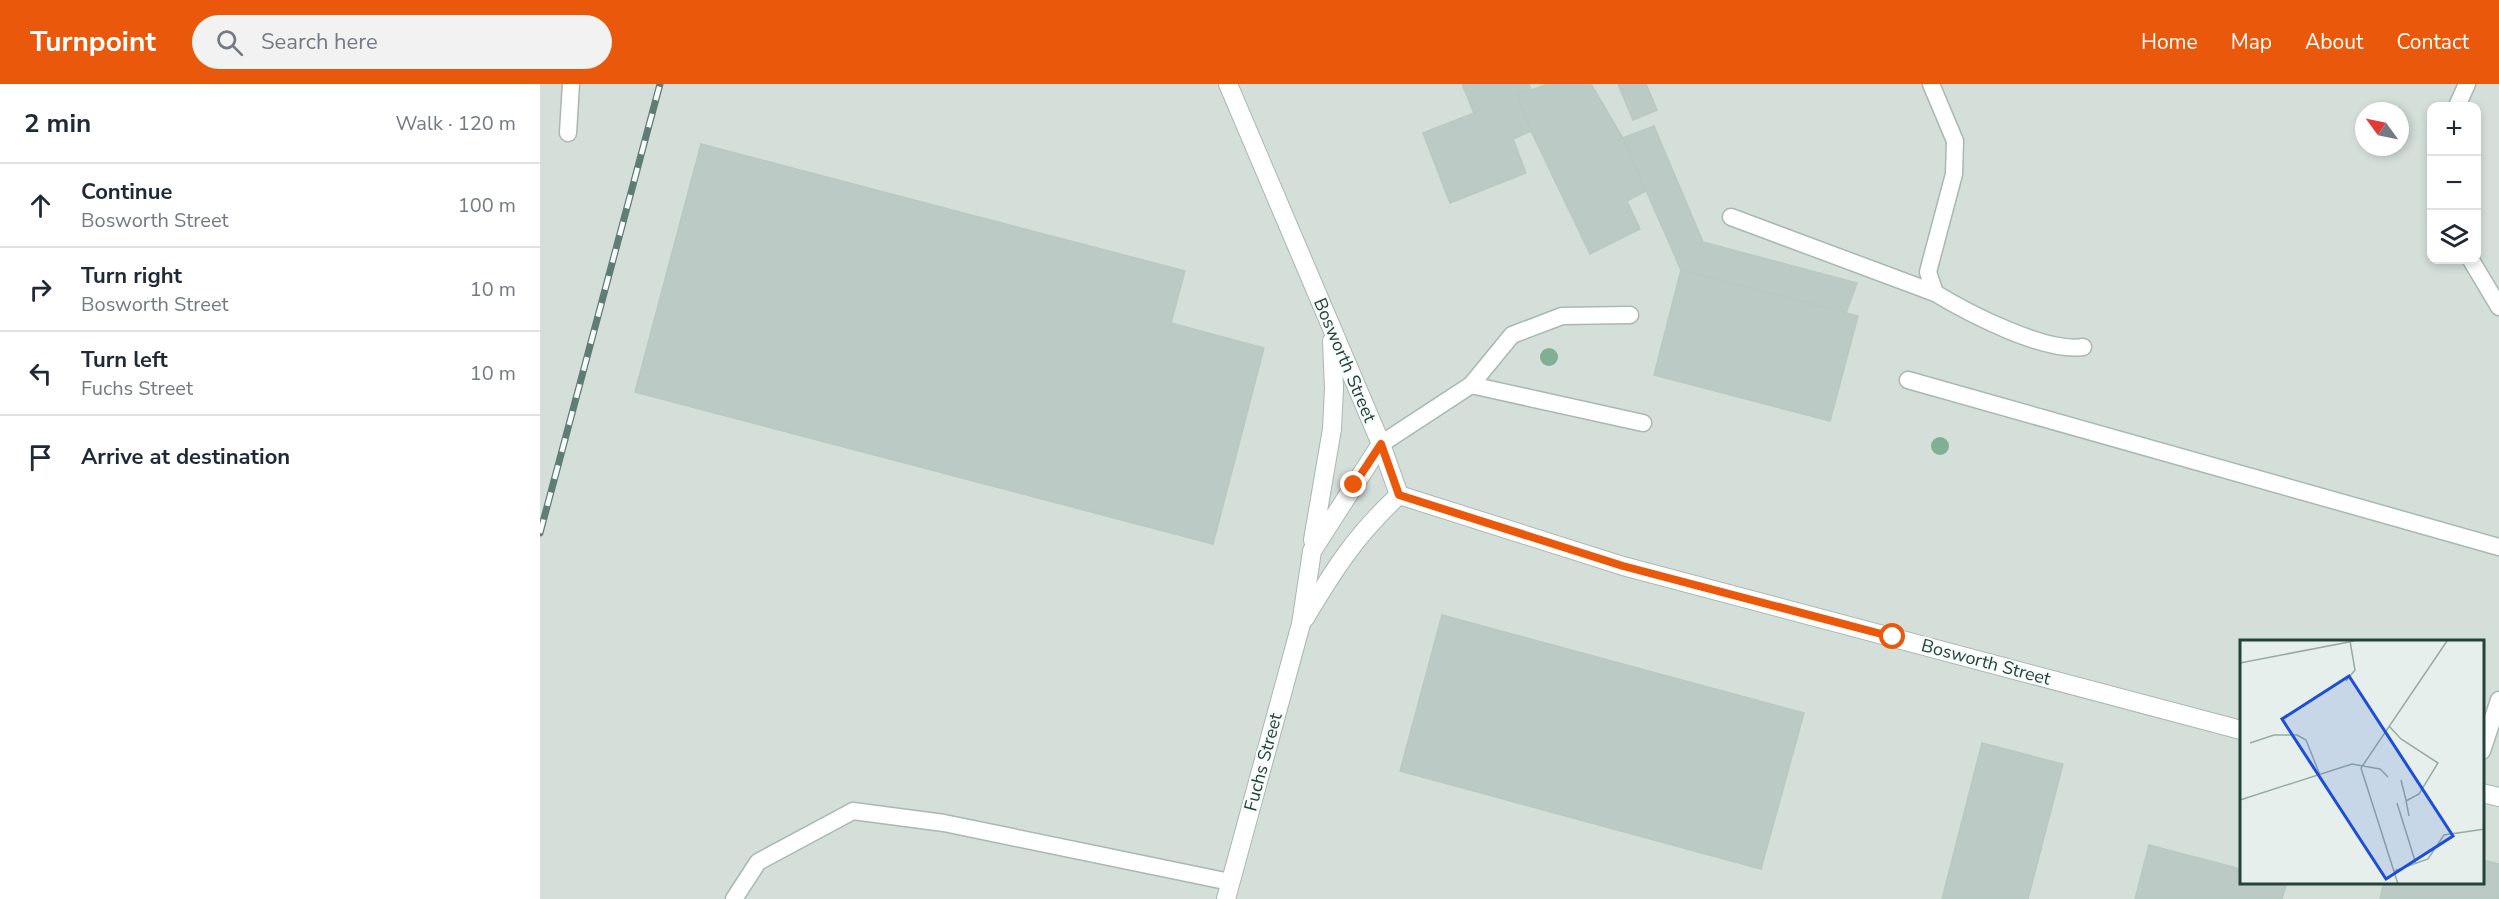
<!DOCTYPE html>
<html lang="en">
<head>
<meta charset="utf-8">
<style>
  body { margin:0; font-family:"Nunito Sans",sans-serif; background:#f2f2f3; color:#1f2937 }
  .controls { position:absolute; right:18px; top:18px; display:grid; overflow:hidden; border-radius:12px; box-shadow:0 3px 9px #0003 }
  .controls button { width:54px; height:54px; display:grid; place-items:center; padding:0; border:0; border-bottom:2px solid #e0e1e3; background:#fff; color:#1f2937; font:30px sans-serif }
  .compass { position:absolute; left:1815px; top:18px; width:54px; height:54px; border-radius:50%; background:#fff; box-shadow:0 3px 9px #0003; rotate:303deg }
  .stop { position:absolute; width:18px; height:18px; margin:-14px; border:4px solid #ea580c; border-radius:50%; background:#fff }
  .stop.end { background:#ea580c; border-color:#fff; box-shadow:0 2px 6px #0008 }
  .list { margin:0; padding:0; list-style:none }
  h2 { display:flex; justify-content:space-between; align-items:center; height:78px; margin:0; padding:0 24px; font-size:26px }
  h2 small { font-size:20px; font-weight:400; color:#747a83 }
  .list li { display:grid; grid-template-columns:39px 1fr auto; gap:18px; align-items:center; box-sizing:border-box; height:84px; padding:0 24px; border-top:2px solid #e0e1e3 }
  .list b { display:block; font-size:22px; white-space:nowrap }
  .list p { margin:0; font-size:20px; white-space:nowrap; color:#747a83 }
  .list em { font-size:20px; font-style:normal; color:#747a83 }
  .icon { flex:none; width:33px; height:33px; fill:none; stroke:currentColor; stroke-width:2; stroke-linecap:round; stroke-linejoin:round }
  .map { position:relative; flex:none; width:1959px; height:815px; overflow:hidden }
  header { display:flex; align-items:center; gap:36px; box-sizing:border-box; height:84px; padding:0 30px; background:#ea580c; color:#fff }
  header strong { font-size:28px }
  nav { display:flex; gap:33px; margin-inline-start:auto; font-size:21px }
  .search { width:420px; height:54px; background:#f2f2f3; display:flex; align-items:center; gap:15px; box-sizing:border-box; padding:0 21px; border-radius:33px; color:#747a83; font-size:22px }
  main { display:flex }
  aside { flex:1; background:#fff }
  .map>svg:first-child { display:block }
  .built { fill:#d4dfda; fill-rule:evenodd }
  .building { fill:#bbcac4; stroke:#b8c9c2; stroke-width:1.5 }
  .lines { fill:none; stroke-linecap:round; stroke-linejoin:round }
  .lane-casing { stroke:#a8b8b2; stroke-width:19 }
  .street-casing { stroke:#a8b8b2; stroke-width:20 }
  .lane { stroke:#fff; stroke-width:16 }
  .street { stroke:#fff; stroke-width:18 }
  .rail-casing { stroke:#5f7d75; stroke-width:7 }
  .rail { stroke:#f7fbf9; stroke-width:4.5; stroke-dasharray:14; stroke-linecap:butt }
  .tree { fill:#80af93 }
  .route { stroke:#ea580c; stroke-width:8 }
  .labels { text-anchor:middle; stroke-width:4.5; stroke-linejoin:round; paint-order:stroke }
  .street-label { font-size:18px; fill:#24423a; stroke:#f7fbf9 }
  .inset-road { fill:none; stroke:#98aaa4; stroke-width:1.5 }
  .view { fill:#1d4ed8; fill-opacity:0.15; stroke:#1d4ed8; stroke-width:3 }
  .inset-edge { fill:none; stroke:#24423a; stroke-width:3 }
</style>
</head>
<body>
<header>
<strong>Turnpoint</strong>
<div class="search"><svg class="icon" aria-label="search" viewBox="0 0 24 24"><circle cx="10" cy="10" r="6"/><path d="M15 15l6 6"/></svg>Search here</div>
<nav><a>Home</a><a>Map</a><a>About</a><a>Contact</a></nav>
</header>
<main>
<aside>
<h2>2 min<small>Walk · 120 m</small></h2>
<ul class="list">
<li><svg class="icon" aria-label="ahead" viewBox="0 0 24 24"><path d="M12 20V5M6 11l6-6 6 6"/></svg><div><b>Continue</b><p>Bosworth Street</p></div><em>100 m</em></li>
<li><svg class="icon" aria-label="right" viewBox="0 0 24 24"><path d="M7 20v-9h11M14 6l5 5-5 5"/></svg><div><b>Turn right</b><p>Bosworth Street</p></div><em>10 m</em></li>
<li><svg class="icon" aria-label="left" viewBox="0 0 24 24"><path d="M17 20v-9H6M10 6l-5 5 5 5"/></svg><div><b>Turn left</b><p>Fuchs Street</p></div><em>10 m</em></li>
<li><svg class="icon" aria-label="arrive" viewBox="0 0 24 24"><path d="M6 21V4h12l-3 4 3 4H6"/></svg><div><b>Arrive at destination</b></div></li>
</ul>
</aside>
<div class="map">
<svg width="1959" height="815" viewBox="0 0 1959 815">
  <rect width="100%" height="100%" fill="#e6efeb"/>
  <!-- built -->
  <path class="built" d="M0,0H1959V815H0ZM1892,22H1936V176H1892ZM1824,27H1860V63H1824ZM1701,557H1942V798H1701Z"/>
  <!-- building -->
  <g class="building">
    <polygon points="922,0 989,0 991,6 977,11 991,47 973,55 986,89 910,119 883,49 934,29"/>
    <polygon points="1008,0 1051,0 1083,54 1106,107 1087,117 1100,145 1050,170 991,47 977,11"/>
    <polygon points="1078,0 1106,0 1117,26 1093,36"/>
    <polygon points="1114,42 1163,158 1317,199 1306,229 1141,186 1083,54"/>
    <polygon points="161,60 645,187 631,239 724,264 673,460 95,308"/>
    <polygon points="1141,186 1318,232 1290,337 1114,291"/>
    <polygon points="902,531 1264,629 1221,785 860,687"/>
    <polygon points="1442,659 1523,680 1488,815 1402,815"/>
    <polygon points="1609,761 1701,785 1701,798 1747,798 1742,815 1595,815"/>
    <polygon points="1942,776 1959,780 1959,815 1840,815 1844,798 1942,798"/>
  </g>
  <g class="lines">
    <defs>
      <g id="lane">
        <path d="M1391,0L1415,57L1414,90L1388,188L1395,209C1428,229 1505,269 1543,263"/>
        <polyline points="1917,22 1927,0"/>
        <polyline points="28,49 31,0"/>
        <polyline points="1191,133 1395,209"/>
        <polyline points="1931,176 1959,223"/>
        <polyline points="1368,296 1959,463"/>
        <polyline points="931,301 1103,339"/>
        <polyline points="841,360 931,301 972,251 1022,232 1090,231"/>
        <polyline points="1942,667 1959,616"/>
        <polyline points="194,815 218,778 313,727 404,739 690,798"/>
      </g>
      <g id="street">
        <polyline points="688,0 841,360 859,411 1083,482 1701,646"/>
        <polyline points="773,456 792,345 794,304 792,257"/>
        <path d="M765,534C795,484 816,451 859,411"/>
        <polyline points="1942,709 1959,713"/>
        <polyline points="686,815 761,540 772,467 841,360"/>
      </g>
    </defs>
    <!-- lane casing -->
    <use href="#lane" class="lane-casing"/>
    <!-- street casing -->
    <use href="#street" class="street-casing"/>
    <!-- lane -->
    <use href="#lane" class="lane"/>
    <!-- street -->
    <use href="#street" class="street"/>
    <defs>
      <polyline id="rail" points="0,449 120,0"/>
    </defs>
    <!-- rail casing -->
    <use href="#rail" class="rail-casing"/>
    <!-- rail -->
    <use href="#rail" class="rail"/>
  </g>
  <!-- trees -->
  <g class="tree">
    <circle cx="1009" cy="273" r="9"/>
    <circle cx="1400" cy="362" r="9"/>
  </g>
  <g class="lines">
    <!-- route -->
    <polyline class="route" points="814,401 841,360 859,411 1083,482 1353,553"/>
  </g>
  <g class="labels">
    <!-- street labels -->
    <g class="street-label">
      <text transform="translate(805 276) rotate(67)" y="6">Bosworth Street</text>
      <text transform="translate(1446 578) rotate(15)" y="6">Bosworth Street</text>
      <text transform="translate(723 678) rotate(-75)" y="6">Fuchs Street</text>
    </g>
  </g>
  <!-- overview -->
  <g transform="translate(1700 556)">
    <rect width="244" height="244" fill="#e6efeb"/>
    <path class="inset-road" d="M0,23L114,1M106,41L115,30L110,1M149,86L161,99L198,123L179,154L166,161L169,176M10,103L34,95H57L66,100L80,135M161,140L166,160M0,160L112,124L140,129L148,137M157,163L176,224M154,231L188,219L204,195L245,189M158,244L121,128L207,1"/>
    <path class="view" d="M109,36L213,196L146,239L42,79Z"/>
    <rect width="244" height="244" class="inset-edge"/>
  </g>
</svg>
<div class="controls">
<button>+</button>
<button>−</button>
<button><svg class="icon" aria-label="layers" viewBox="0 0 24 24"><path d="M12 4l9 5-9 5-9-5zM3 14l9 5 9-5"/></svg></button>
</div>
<svg class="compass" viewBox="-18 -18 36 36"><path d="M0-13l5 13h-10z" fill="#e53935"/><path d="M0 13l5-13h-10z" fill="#747a83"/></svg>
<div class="stop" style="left:1353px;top:553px"></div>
<div class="stop end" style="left:814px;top:401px"></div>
</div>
</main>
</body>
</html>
